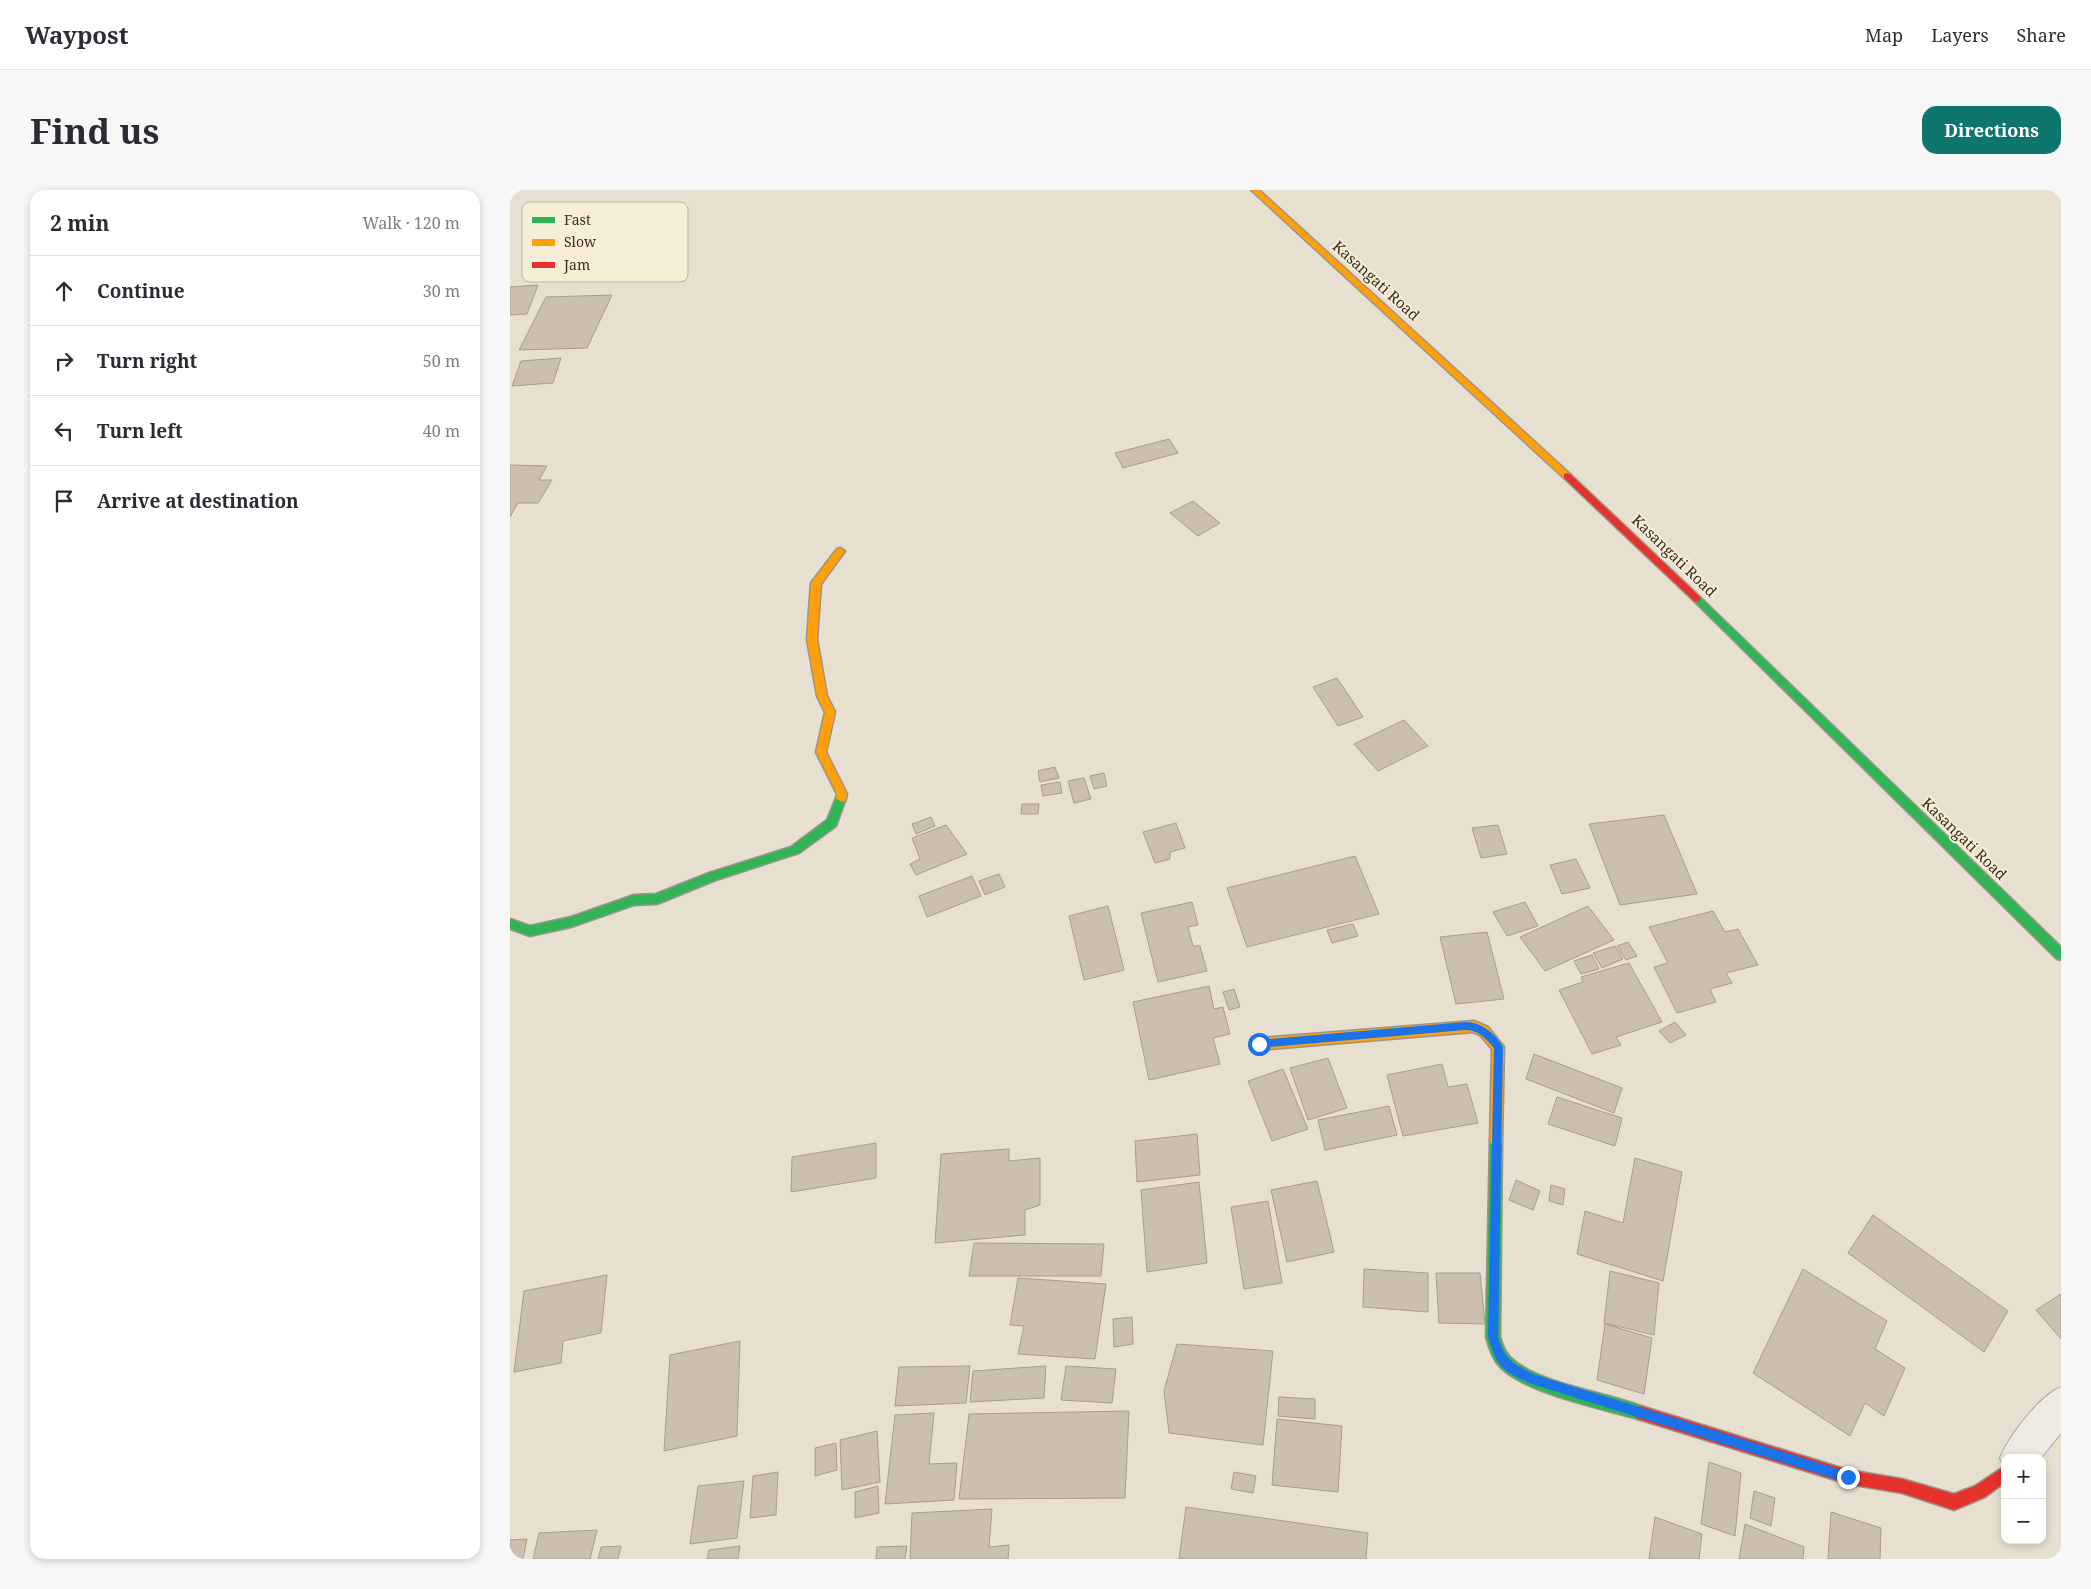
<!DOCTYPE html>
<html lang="en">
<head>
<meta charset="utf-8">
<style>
  body { margin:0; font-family:"Noto Serif",serif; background:#f7f7f7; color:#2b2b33 }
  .controls { position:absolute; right:15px; bottom:15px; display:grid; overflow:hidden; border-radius:10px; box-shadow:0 2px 8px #0003 }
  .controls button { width:45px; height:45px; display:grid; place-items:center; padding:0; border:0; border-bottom:1px solid #e1e1e2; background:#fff; color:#2b2b33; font:25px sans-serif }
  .stop { position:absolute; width:15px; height:15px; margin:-11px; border:4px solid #1a73e8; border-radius:50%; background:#fff }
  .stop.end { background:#1a73e8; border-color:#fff; box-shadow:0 1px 5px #0008 }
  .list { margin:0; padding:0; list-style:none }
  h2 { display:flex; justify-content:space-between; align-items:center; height:65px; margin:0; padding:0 20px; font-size:21px }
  h2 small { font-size:16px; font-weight:400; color:#7c7c81 }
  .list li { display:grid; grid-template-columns:32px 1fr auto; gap:15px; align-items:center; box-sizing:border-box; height:70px; padding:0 20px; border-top:1px solid #e1e1e2 }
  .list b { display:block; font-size:19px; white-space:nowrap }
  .list em { font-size:16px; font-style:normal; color:#7c7c81 }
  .icon { flex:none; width:28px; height:28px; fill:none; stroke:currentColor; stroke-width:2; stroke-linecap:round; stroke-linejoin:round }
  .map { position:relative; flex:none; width:1551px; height:1369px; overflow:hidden; border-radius:15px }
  header { display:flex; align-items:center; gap:30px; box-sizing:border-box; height:70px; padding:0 25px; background:#fff; border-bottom:1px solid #e1e1e2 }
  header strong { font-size:24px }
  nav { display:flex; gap:28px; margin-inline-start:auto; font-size:18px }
  .intro { display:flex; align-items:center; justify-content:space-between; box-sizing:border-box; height:120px; padding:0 30px }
  h1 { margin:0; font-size:35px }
  .button { padding:12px 22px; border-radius:15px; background:#0f766e; color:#fff; font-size:18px; font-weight:700 }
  main { display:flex; gap:30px; padding:0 30px }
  aside { flex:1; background:#fff; border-radius:15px; box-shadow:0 2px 8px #0003 }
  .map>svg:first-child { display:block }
  .building { fill:#cbbfb2; stroke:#a89c90 }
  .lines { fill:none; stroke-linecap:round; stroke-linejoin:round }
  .street-casing { stroke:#ada599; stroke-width:2 }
  .fast-casing { stroke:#9c958a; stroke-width:3 }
  .slow-casing { stroke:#9c958a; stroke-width:3 }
  .jam-casing { stroke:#9c958a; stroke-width:3 }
  .street { fill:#efebe3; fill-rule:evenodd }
  .fast { fill:#30b455; fill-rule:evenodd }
  .slow { fill:#ff9f0a; fill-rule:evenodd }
  .jam { fill:#e5322d; fill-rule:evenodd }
  .route { fill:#1a73e8 }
  .labels { text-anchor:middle; stroke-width:4; stroke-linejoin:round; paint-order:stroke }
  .street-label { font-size:15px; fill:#3d2e20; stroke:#f7eed8 }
  .key { fill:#f7eed8; stroke:#bfb4a1; stroke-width:1 }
  .key-label { font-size:14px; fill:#3d2e20 }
</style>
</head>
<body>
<header>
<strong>Waypost</strong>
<nav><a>Map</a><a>Layers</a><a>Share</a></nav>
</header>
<div class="intro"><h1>Find us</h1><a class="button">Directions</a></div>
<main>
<aside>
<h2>2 min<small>Walk · 120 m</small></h2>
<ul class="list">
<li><svg class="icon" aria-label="ahead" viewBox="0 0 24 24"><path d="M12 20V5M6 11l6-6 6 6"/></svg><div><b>Continue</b></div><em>30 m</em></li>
<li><svg class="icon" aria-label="right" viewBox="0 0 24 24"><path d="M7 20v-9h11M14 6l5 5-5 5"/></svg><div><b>Turn right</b></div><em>50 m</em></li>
<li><svg class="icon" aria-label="left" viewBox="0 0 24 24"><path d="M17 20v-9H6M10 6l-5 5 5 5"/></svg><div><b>Turn left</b></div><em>40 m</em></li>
<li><svg class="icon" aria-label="arrive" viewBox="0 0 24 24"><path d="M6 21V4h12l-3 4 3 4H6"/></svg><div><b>Arrive at destination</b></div></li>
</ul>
</aside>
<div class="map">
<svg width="1551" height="1369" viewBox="0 0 1551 1369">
  <rect width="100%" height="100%" fill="#e7e0d1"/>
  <!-- building -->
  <g class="building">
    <polygon points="28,95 17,124 0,125 0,97"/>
    <polygon points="102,105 77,158 9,160 36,107"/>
    <polygon points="51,168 43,193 2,196 11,171"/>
    <polygon points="659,249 668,263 613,278 605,263"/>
    <polygon points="0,275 37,276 29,290 42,290 28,313 8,313 0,327"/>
    <polygon points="683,311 710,333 688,346 660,323"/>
    <polygon points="827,488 853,527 828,536 803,497"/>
    <polygon points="894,530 918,556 868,581 844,554"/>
    <polygon points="545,577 549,588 530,592 528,581"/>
    <polygon points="594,583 597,596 584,599 580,586"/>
    <polygon points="574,588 581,609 564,613 558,591"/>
    <polygon points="550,592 552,603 533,606 531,595"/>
    <polygon points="512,614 529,614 528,624 511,624"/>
    <polygon points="1154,625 1187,704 1110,715 1079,634"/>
    <polygon points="421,627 425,636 406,644 402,634"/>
    <polygon points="666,633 675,658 660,662 660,669 645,673 633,642"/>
    <polygon points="436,635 457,664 406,685 400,674 410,669 402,648"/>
    <polygon points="988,635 997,664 971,668 962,638"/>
    <polygon points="845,666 869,724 737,757 717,698"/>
    <polygon points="1066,669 1080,698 1052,704 1040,675"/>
    <polygon points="489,684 495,697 475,705 469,691"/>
    <polygon points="462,686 471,706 417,727 409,706"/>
    <polygon points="682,712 688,735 678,737 683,756 690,756 697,781 648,792 631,723"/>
    <polygon points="1015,712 1028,736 997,746 983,722"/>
    <polygon points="598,716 614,780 574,790 559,726"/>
    <polygon points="1078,716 1104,750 1035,781 1010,747"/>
    <polygon points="1203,721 1215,742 1228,739 1248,775 1216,783 1222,793 1200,799 1206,812 1167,823 1144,777 1158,773 1139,737"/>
    <polygon points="843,734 848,746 822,753 817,740"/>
    <polygon points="977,742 994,809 946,814 930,747"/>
    <polygon points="1118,752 1127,766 1116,770 1107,756"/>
    <polygon points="1105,756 1113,769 1092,778 1083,763"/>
    <polygon points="1082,765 1089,779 1071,784 1064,771"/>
    <polygon points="1119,773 1152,832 1106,847 1111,855 1082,864 1049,800 1073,792 1071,787"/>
    <polygon points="699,796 704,819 713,817 720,844 703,848 710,874 639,890 623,812"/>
    <polygon points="724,799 730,817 719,820 713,802"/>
    <polygon points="1165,832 1176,845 1160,853 1149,841"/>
    <polygon points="1024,864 1112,898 1104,923 1016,889"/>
    <polygon points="818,868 837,918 798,930 780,878"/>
    <polygon points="932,874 938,897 957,894 968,933 893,946 877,885"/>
    <polygon points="773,879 798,939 762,951 738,891"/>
    <polygon points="1047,907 1112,928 1105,956 1038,934"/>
    <polygon points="879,916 887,945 815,960 808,930"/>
    <polygon points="687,944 690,985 627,992 625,951"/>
    <polygon points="366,953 366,988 281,1002 282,967"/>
    <polygon points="499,959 499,971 530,968 530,1015 515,1020 515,1045 425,1053 431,964"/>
    <polygon points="1125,968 1172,982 1153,1091 1067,1064 1075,1021 1113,1033"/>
    <polygon points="1006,990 1030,1001 1023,1020 999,1010"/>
    <polygon points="807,991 824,1062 777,1072 761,1000"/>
    <polygon points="689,992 697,1073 637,1082 631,1000"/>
    <polygon points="1041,995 1055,999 1053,1015 1039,1011"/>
    <polygon points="758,1011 772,1093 734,1099 721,1017"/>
    <polygon points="1363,1025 1498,1121 1474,1162 1338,1063"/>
    <polygon points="464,1053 594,1054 591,1086 459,1086"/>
    <polygon points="854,1079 918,1083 918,1122 853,1117"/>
    <polygon points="1293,1079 1377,1131 1365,1159 1395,1178 1374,1226 1355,1213 1340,1246 1243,1183"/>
    <polygon points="1100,1081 1149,1093 1144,1145 1094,1133"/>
    <polygon points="926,1083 970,1083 975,1134 929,1133"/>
    <polygon points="97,1085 91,1143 53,1151 51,1173 4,1182 14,1101"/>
    <polygon points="508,1088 596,1094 585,1169 508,1164 514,1136 500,1135"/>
    <polygon points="1551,1104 1551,1149 1526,1120"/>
    <polygon points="622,1127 623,1154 604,1157 603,1129"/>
    <polygon points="1095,1134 1142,1148 1134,1204 1087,1190"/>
    <polygon points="230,1151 227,1246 154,1261 160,1165"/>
    <polygon points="667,1154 763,1161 753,1255 659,1243 654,1201"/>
    <polygon points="460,1176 456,1213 385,1216 389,1177"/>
    <polygon points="536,1176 534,1208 460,1212 463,1181"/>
    <polygon points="556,1176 606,1179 602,1213 551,1210"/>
    <polygon points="769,1207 805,1209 805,1229 768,1226"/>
    <polygon points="619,1221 615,1308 449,1309 459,1224"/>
    <polygon points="424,1223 419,1274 447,1273 444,1310 375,1314 385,1225"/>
    <polygon points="767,1229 832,1236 828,1302 762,1295"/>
    <polygon points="367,1241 370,1292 332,1300 330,1250"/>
    <polygon points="326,1253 327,1280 305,1286 305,1258"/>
    <polygon points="1199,1272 1231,1283 1225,1346 1191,1334"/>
    <polygon points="268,1282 266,1325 240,1328 243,1286"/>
    <polygon points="724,1282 746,1286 743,1303 721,1299"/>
    <polygon points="234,1291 227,1348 180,1354 188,1296"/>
    <polygon points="368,1296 369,1323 345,1328 345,1302"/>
    <polygon points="1244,1301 1265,1308 1261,1336 1240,1328"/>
    <polygon points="676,1317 858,1343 856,1369 669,1369"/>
    <polygon points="482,1319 479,1357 499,1355 498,1369 400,1369 402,1323"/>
    <polygon points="1321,1322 1371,1338 1370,1369 1318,1369"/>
    <polygon points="1145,1327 1192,1344 1189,1369 1139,1369"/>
    <polygon points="1235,1334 1294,1357 1293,1369 1229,1369"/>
    <polygon points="87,1340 80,1369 23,1369 29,1343"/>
    <polygon points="17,1349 13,1369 0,1369 0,1350"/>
    <polygon points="111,1356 108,1369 88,1369 91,1357"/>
    <polygon points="230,1356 228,1369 197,1369 199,1360"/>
    <polygon points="397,1356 395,1369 366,1369 367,1357"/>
  </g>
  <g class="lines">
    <defs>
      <path id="street" d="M1551,1197V1243L1531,1268H1495V1280L1490,1268C1499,1246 1529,1206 1551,1197Z"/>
      <g id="fast">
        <polygon points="1187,406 1190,407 1551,757 1551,770 1547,769 1184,411 1184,407"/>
        <polygon points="331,604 336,608 326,636 289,663 206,690 147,714 124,715 61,737 20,746 0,739 0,729 20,736 61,727 124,705 146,704 199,683 281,657 317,630 326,608"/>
        <path d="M986,944L991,946L992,950L990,1147C992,1154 995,1162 1000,1167C1028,1195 1099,1202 1136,1218L1138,1223L1136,1228L1131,1230C1094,1219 1018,1204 991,1178C983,1170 979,1158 976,1147L980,950L981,946Z"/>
      </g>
      <g id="slow">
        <polygon points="741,0 749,0 1060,284 1060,288 1054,288"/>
        <polygon points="330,358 335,361 311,394 307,449 317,506 325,522 316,562 337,604 335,611 331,612 326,608 327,604 306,562 315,522 307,506 297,449 301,393 327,359"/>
        <polygon points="964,831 978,837 994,857 992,950 991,954 986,956 981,954 980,950 982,859 970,845 963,842 749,860 745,858 743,854 745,850 749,848"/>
      </g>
      <g id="jam">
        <polygon points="1057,283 1060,284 1190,407 1190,411 1184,411 1054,288 1054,284"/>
        <polygon points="1131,1216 1338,1280 1392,1289 1444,1304 1465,1296 1495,1276 1495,1292 1475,1307 1444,1320 1392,1303 1338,1294 1131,1230 1126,1228 1124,1223 1126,1218"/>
      </g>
    </defs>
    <!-- street casing -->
    <use href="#street" class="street-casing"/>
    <!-- fast casing -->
    <use href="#fast" class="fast-casing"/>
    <!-- slow casing -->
    <use href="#slow" class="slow-casing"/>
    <!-- jam casing -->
    <use href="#jam" class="jam-casing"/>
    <!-- street -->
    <use href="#street" class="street"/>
    <!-- fast -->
    <use href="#fast" class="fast"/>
    <!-- slow -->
    <use href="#slow" class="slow"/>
    <!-- jam -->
    <use href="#jam" class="jam"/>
  </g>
  <!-- route -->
  <path class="route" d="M955,832C971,832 984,842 993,857L988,1147C995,1170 1002,1173 1023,1184L1338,1282L1341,1283V1291L1338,1293L1022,1194C993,1182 987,1177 978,1147L984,858C975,848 969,840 955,840L749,858L744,854L749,850Z"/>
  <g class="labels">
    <!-- street labels -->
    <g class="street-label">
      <text transform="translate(866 91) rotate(42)" y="5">Kasangati Road</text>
      <text transform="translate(1164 366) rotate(44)" y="5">Kasangati Road</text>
      <text transform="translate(1454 649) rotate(44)" y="5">Kasangati Road</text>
    </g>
  </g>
  <!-- legend -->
  <rect x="12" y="12" width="166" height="80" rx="8" class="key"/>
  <rect x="22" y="27" width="23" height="6" fill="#30b455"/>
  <rect x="22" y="49" width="23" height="7" fill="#ff9f0a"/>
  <rect x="22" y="72" width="23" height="6" fill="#e5322d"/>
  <g class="key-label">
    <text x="54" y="35">Fast</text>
    <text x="54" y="57">Slow</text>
    <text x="54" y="80">Jam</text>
  </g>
</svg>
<div class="controls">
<button>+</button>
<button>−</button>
</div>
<div class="stop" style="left:749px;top:854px"></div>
<div class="stop end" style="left:1338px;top:1287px"></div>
</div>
</main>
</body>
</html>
